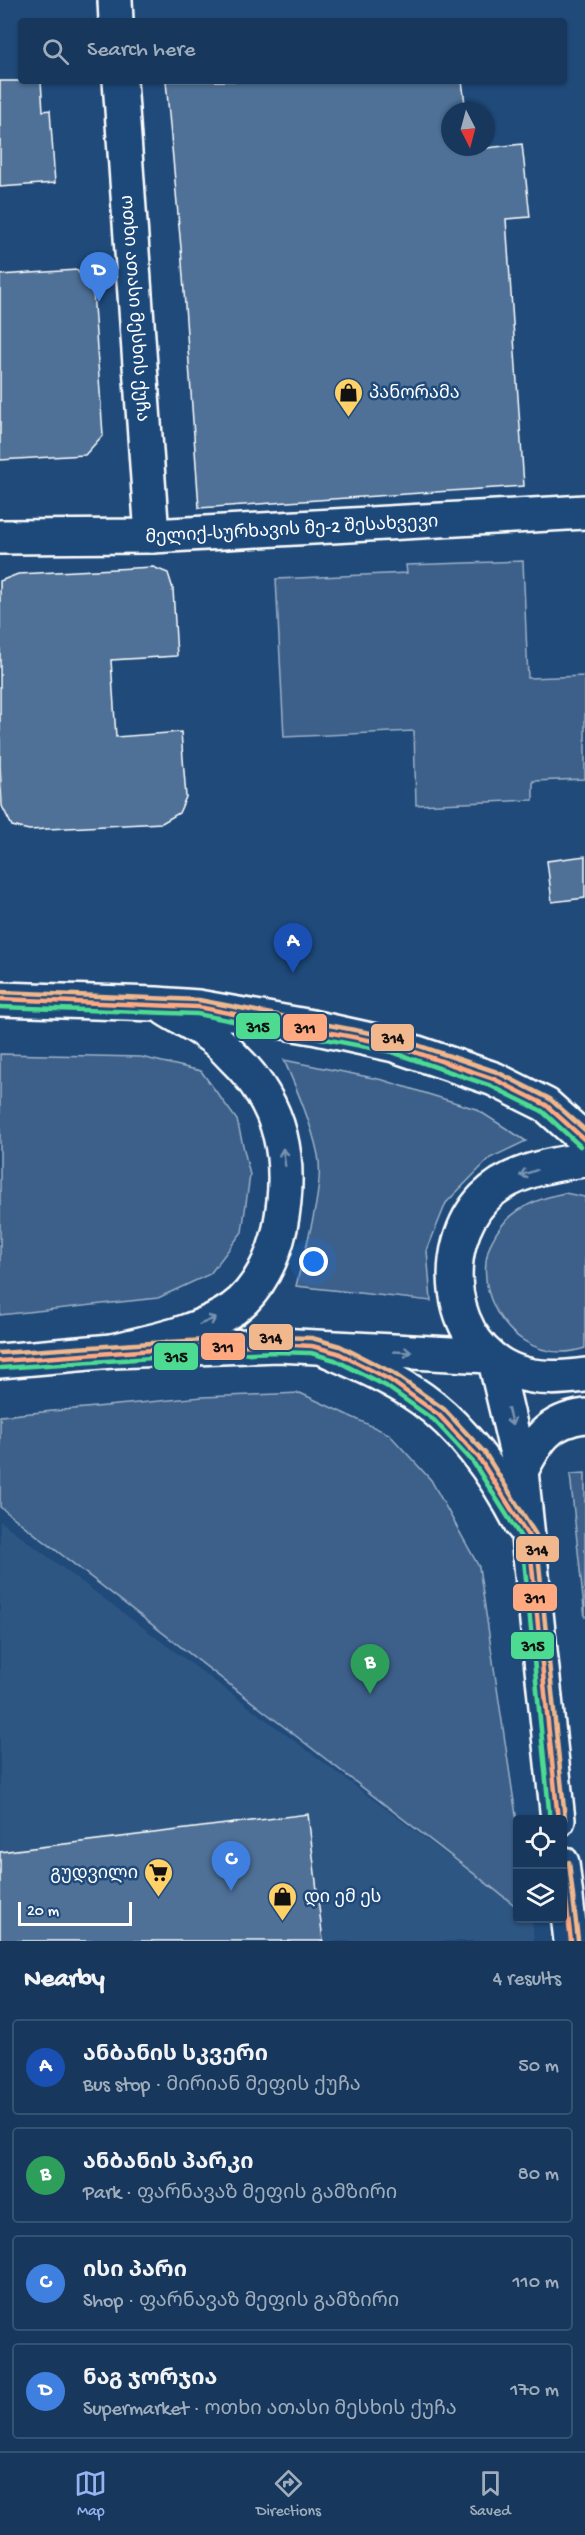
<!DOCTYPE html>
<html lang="en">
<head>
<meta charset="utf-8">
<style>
  body { margin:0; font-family:"Gochi Hand","Noto Sans Georgian",sans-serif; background:#203f62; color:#f1f3f6 }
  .controls { position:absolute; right:18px; bottom:18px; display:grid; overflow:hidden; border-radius:6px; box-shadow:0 2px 4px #0004 }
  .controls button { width:54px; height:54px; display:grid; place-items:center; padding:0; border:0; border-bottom:2px solid #365272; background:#17385c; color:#f1f3f6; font:30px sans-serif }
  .compass { position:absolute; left:441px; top:102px; width:54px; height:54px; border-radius:50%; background:#17385c; box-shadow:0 2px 4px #0004; rotate:174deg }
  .scale { position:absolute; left:18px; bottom:15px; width:114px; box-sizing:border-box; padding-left:6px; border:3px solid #fff; border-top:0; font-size:16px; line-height:21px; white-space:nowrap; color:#fff; -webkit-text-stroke:4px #1f4a7a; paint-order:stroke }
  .you { position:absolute; left:314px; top:1262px; width:21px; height:21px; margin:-15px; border:4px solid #fff; border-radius:50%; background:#1a73e8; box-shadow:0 0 0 9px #1a73e833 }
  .badge { display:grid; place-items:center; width:39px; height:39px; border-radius:50%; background:#95b2f1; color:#fff; font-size:20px; font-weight:700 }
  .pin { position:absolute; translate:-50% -50px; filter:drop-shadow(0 2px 3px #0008) }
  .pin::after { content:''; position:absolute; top:32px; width:21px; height:18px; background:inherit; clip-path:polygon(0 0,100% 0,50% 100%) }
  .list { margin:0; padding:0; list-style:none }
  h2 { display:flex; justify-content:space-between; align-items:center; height:78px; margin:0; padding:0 24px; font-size:26px }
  h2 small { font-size:20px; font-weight:400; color:#9eacbb }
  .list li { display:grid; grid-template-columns:39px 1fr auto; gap:18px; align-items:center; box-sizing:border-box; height:96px; margin:0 12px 12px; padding:0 12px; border:2px solid #365272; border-radius:6px }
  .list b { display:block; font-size:22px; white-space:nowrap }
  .list p { margin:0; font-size:20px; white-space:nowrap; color:#9eacbb }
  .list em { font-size:20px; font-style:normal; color:#9eacbb }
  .icon { flex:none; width:33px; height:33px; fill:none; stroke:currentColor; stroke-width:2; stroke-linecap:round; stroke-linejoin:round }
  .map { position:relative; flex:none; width:585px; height:1941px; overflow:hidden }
  .search { position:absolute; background:#17385c; box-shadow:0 2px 4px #0004; left:18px; right:18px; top:18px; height:66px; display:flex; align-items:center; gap:15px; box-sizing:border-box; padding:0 21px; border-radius:6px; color:#9eacbb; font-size:22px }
  .sheet { height:510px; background:#17385c }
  nav { display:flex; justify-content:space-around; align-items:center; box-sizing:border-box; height:84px; border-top:2px solid #365272; background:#17385c; font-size:16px; color:#9eacbb }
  nav a { display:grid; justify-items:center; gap:3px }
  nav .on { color:#95b2f1 }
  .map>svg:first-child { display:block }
  .built { fill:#2e5683 }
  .green { fill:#3c618b; stroke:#9eb0c5; stroke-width:1.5 }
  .building { fill:#507197; stroke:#fff; stroke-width:1.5 }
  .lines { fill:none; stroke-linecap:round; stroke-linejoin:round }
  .minor-casing { stroke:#fff; stroke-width:38 }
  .secondary-casing { stroke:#fff; stroke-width:38 }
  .primary-casing { stroke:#fff; stroke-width:38 }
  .minor { stroke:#1f4a7a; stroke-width:33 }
  .secondary { stroke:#1f4a7a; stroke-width:33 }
  .primary { stroke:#1f4a7a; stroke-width:33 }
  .bus-1-casing { stroke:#1f4a7a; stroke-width:9 }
  .bus-2-casing { stroke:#1f4a7a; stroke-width:9 }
  .bus-3-casing { stroke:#1f4a7a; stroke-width:9 }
  .bus-1 { stroke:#ffa980; stroke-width:4.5 }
  .bus-2 { stroke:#4ddb92; stroke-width:4.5 }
  .bus-3 { stroke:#f1b78d; stroke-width:4.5 }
  .oneway { stroke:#7992af }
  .labels { text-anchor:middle; stroke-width:5; stroke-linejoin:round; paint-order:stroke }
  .street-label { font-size:18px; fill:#fff; stroke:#1f4a7a }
  .poi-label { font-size:18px; fill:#fff; stroke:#1f4a7a; text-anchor:start }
  .line-badge { stroke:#1f4a7a; stroke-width:2 }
  .pale-badge-label { font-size:16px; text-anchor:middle; font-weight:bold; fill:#111 }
</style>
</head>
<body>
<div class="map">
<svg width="585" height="1941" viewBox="0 0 585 1941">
  <rect width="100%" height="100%" fill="#1f4a7a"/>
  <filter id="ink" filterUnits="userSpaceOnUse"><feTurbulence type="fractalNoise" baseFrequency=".0167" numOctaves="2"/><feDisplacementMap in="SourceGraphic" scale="12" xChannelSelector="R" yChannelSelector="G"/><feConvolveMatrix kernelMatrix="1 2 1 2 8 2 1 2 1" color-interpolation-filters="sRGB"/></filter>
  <g filter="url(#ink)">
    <!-- built -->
    <polygon class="built" points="0,1521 517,1907 518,1918 532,1919 534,1941 0,1941"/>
    <!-- green -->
    <g class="green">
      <polygon points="523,561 528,678 585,676 585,779 533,781 533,800 416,805 414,731 284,737 276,579 407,573 406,565"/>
      <polygon points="0,1054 141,1057 201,1071 237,1120 250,1175 242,1232 210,1274 158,1298 0,1315"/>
      <path d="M284,1060L383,1080L476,1109L526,1141L490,1158L446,1203L427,1250L431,1301L296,1286C304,1252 325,1188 318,1155C311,1122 297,1090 284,1060Z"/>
      <path d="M565,1193L585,1197V1348C492,1379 427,1218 565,1193Z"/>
      <polygon points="300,1393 389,1434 431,1480 479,1567 517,1822 517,1907 0,1507 0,1416 202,1397"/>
      <polygon points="585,1473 585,1618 570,1474"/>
    </g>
    <!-- building -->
    <g class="building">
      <polygon points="0,81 41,81 43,111 50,110 55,183 0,187"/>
      <polygon points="166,81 462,81 466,111 450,111 450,147 469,147 469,150 522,144 530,217 506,219 524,486 199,508 181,248"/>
      <polygon points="77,270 93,291 103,435 85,455 0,460 0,275"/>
      <polygon points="153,567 168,573 173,589 177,656 111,660 116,737 181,732 186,797 179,813 162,823 29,830 12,826 2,806 0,765 0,581 18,574"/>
      <polygon points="585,856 585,898 552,902 547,861"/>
      <polygon points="308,1814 323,1941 0,1941 0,1852"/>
    </g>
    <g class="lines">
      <defs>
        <g id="minor">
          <polyline points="115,0 116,21"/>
          <path id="s1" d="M120,81L152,536"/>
          <path id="s2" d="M0,537L152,536L585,512"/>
        </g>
        <g id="secondary">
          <path d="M323,1348C357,1363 391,1377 422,1399C464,1429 498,1479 522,1525"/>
          <polyline points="495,1361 521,1471 558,1820"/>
          <path d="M521,1471C537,1440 547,1421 585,1416"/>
          <polyline points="562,1863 571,1941"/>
        </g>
        <g id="primary">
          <polyline points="0,999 156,1004 198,1007 312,1027 394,1045 494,1079 546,1105 585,1140"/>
          <path d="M585,1160C551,1164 509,1172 484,1198C437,1247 447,1348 517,1372C538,1380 563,1378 585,1375"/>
          <path d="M112,1351C152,1341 198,1333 233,1309C258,1291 274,1257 280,1228C293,1161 283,1105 233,1057C225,1049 218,1040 209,1035C196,1025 180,1018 166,1009"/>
          <polyline points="0,1361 112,1351 278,1345 489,1356"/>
        </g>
      </defs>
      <!-- minor casing -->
      <use href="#minor" class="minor-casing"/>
      <!-- secondary casing -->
      <use href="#secondary" class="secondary-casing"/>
      <!-- primary casing -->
      <use href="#primary" class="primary-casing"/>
      <!-- minor -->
      <use href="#minor" class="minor"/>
      <!-- secondary -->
      <use href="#secondary" class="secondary"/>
      <!-- primary -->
      <use href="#primary" class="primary"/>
      <defs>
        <g id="bus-1">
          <polyline points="0,999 198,1007 394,1045 494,1079 546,1105 585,1140"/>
          <polyline points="0,1361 167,1349 273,1344 312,1346 338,1353 390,1380 439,1415 479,1458 529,1537 558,1820"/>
          <polyline points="562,1867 571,1941"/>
        </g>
        <g id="bus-2">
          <polyline points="0,1007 197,1014 392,1052 491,1086 542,1111 580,1146"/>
          <polyline points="1,1368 167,1357 274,1352 311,1353 335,1360 386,1386 434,1420 473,1462 522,1539 550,1820"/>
        </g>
        <g id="bus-3">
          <polyline points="0,992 199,1000 396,1038 497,1072 550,1099 585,1130"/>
          <polyline points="0,1353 167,1342 273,1337 312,1338 340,1346 393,1373 444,1409 485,1453 536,1535 565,1819"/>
          <polyline points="569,1862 578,1940"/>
        </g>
      </defs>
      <!-- bus-1 casing -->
      <use href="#bus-1" class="bus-1-casing"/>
      <!-- bus-2 casing -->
      <use href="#bus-2" class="bus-2-casing"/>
      <!-- bus-3 casing -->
      <use href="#bus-3" class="bus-3-casing"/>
      <!-- bus-1 -->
      <use href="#bus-1" class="bus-1"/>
      <!-- bus-2 -->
      <use href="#bus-2" class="bus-2"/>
      <!-- bus-3 -->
      <use href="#bus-3" class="bus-3"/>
    </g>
    <!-- one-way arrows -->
    <defs><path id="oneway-shaft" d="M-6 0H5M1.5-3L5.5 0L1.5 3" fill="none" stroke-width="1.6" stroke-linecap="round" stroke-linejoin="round" transform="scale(1.5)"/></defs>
    <g class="oneway">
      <use href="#oneway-shaft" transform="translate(284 1157) rotate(-98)"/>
      <use href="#oneway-shaft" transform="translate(528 1173) rotate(161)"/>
      <use href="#oneway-shaft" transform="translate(208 1321) rotate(-23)"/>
      <use href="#oneway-shaft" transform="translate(403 1352) rotate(3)"/>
      <use href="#oneway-shaft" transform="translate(510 1417) rotate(76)"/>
    </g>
  </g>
  <!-- icons -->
  <defs>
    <symbol id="shop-pin" viewBox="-11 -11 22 30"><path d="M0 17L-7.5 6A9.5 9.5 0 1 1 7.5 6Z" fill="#ffd166" stroke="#1f4a7a"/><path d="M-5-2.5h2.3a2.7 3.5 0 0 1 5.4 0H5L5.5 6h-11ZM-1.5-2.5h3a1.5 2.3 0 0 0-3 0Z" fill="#111"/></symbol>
    <symbol id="supermarket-pin" viewBox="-11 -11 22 30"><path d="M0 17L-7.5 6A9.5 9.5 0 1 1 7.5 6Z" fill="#ffd166" stroke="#1f4a7a"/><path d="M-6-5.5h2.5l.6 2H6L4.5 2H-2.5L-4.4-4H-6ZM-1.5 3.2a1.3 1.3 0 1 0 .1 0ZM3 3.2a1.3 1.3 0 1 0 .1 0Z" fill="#111"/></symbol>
  </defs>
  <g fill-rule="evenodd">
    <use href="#shop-pin" x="332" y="376" width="33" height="45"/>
    <use href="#supermarket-pin" x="142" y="1856" width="33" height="45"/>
    <use href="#shop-pin" x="266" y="1880" width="33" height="45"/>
  </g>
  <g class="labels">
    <!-- street labels -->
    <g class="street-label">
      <text dy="6" stroke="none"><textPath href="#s1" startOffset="228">ოთხი ათასი მესხის ქუჩა</textPath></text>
      <text dy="6" stroke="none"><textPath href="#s2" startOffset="292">მელიქ-სურხავის მე-2 შესახვევი</textPath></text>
    </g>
    <!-- poi labels -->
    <g class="poi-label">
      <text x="369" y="398">პანორამა</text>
      <text x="138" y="1878" text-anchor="end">გუდვილი</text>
      <text x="304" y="1902">დი ემ ეს</text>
    </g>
  </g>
  <g class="line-badge">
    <rect x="235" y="1012" width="46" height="28" rx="6" fill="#4ddb92"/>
    <rect x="282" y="1013" width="46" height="29" rx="6" fill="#ffa980"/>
    <rect x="370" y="1023" width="45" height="29" rx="6" fill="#f1b78d"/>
    <rect x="248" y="1323" width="46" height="28" rx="6" fill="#f1b78d"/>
    <rect x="200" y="1332" width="46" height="29" rx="6" fill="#ffa980"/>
    <rect x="153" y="1342" width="46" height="29" rx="6" fill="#4ddb92"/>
    <rect x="515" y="1535" width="45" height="28" rx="6" fill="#f1b78d"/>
    <rect x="512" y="1583" width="46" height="29" rx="6" fill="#ffa980"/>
    <rect x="510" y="1631" width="45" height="29" rx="6" fill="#4ddb92"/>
  </g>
  <g class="pale-badge-label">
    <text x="258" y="1032">315</text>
    <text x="305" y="1033">311</text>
    <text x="393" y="1043">314</text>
    <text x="271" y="1343">314</text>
    <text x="223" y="1352">311</text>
    <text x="176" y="1362">315</text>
    <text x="537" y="1555">314</text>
    <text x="535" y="1603">311</text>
    <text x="533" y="1651">315</text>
  </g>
</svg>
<div class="controls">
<button><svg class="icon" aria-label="locate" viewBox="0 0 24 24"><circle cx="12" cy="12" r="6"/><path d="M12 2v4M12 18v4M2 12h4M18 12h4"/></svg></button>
<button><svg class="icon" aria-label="layers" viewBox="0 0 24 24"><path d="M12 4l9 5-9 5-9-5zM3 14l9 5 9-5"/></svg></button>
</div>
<svg class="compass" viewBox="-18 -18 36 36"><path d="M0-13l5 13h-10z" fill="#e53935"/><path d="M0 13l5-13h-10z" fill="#9eacbb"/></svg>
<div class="scale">20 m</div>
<div class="you"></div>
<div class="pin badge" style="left:293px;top:973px;background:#1a4fb4">A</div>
<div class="pin badge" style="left:370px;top:1694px;background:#2e9e5b">B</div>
<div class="pin badge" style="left:231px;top:1891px;background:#3f7fe0">C</div>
<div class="pin badge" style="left:99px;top:302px;background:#3f7fe0">D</div>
<div class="search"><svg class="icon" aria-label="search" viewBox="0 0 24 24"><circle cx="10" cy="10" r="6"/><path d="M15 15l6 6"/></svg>Search here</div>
</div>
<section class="sheet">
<h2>Nearby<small>4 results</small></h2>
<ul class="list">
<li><span class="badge" style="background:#1a4fb4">A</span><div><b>ანბანის სკვერი</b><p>Bus stop · მირიან მეფის ქუჩა</p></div><em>50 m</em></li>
<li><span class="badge" style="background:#2e9e5b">B</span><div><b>ანბანის პარკი</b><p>Park · ფარნავაზ მეფის გამზირი</p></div><em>80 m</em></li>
<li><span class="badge" style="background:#3f7fe0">C</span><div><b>ისი პარი</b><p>Shop · ფარნავაზ მეფის გამზირი</p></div><em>110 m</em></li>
<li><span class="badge" style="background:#3f7fe0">D</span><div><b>ნაგ ჯორჯია</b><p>Supermarket · ოთხი ათასი მესხის ქუჩა</p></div><em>170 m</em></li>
</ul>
</section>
<nav>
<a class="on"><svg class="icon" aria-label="map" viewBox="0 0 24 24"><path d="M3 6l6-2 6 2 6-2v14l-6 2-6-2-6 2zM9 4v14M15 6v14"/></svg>Map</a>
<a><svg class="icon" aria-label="directions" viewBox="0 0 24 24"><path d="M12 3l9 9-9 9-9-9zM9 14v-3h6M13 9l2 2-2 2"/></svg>Directions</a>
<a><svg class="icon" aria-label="saved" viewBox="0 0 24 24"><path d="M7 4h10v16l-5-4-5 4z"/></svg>Saved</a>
</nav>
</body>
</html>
